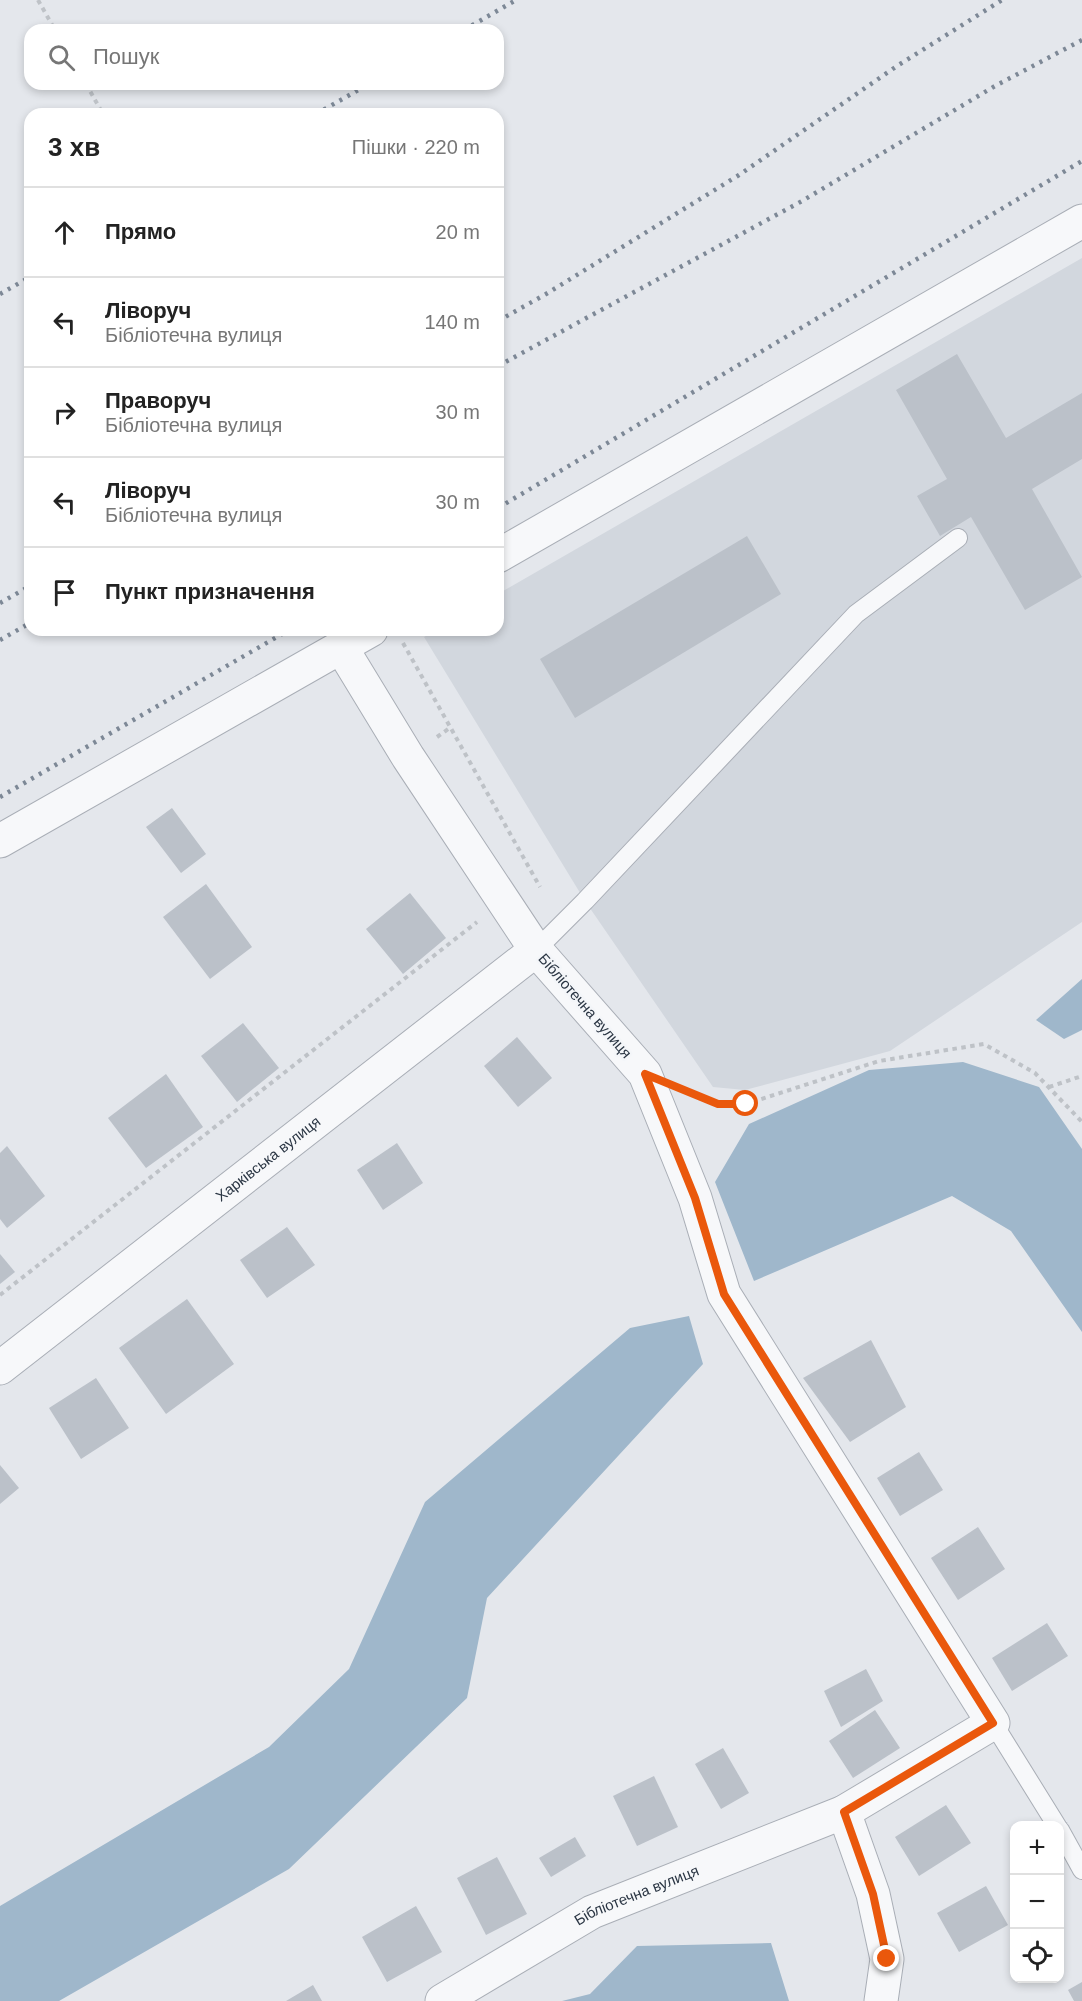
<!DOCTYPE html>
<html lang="uk">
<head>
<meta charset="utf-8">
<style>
  body { margin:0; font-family:Arial,sans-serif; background:#f6f6f6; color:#222 }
  .controls { position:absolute; right:18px; bottom:18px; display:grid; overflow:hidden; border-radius:12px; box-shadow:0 3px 9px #0003 }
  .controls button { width:54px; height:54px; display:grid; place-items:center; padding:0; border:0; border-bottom:2px solid #e0e0e0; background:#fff; color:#222; font:30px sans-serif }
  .stop { position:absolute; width:18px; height:18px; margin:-14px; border:4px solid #ea580c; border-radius:50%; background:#fff }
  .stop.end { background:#ea580c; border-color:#fff; box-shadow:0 2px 6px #0008 }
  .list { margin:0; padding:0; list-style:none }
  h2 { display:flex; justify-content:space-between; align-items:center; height:78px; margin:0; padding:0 24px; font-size:26px }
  h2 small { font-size:20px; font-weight:400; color:#767676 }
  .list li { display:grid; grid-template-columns:39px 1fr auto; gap:18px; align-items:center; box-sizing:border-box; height:90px; padding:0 24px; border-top:2px solid #e0e0e0 }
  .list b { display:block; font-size:22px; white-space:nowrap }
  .list p { margin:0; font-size:20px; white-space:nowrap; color:#767676 }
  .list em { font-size:20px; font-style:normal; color:#767676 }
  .icon { flex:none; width:33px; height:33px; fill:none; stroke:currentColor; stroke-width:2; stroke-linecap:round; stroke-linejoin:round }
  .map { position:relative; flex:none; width:1082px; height:2001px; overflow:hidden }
  .search { position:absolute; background:#fff; box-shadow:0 3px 9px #0003; left:24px; top:24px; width:480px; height:66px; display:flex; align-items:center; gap:15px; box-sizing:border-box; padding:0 21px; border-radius:18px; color:#767676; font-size:22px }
  .panel { position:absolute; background:#fff; box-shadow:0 3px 9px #0003; left:24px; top:108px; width:480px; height:528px; border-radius:18px }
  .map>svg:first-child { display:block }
  .built { fill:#d2d7de }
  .water { fill:#9fb7cb }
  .building { fill:#bbc1c9 }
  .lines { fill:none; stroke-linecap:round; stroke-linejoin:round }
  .service-casing { stroke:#a9aeb6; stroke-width:20 }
  .minor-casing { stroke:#a9aeb6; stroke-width:35 }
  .tertiary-casing { stroke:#a9aeb6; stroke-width:35 }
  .path { stroke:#bec2c7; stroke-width:4; stroke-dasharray:4.5 4.5; stroke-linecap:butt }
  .service { stroke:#f7f8fa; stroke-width:18 }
  .minor { stroke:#f7f8fa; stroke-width:33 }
  .tertiary { stroke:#f7f8fa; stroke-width:33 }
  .rail { stroke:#7d8896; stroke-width:4.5; stroke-dasharray:3 6; stroke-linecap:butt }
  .route { stroke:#ea580c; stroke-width:8 }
  .labels { text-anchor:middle; stroke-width:5; stroke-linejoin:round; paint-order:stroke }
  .street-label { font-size:15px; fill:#2b3644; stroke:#f4f6f9 }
</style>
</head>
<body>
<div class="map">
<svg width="1082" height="2001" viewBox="0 0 1082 2001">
  <rect width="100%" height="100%" fill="#e4e7ec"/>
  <!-- built -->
  <polygon class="built" points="1082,258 1082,922 890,1051 745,1090 713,1087 585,901 424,637 436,630 498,630 498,594"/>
  <!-- water -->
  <g class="water">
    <polygon points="1082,979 1082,1030 1064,1039 1036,1020"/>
    <polygon points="963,1062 1039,1087 1082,1149 1082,1332 1011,1231 952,1196 754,1281 715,1182 749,1124 869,1070"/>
    <polygon points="689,1316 703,1364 487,1598 467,1698 289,1869 59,2001 0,2001 0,1906 269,1747 349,1669 425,1502 630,1328"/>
    <polygon points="771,1943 789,2001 562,2001 590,1994 637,1946"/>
  </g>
  <!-- building -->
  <g class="building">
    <polygon points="957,354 1006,438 1082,393 1082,459 1032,489 1082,577 1025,610 971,517 940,536 917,496 947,479 896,390"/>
    <polygon points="747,536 781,594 575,718 540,659"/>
    <polygon points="172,808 206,854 181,873 146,827"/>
    <polygon points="206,884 252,947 210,979 163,917"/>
    <polygon points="410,893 446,938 403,974 366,929"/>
    <polygon points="243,1023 279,1068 237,1102 201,1056"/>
    <polygon points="517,1037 552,1078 518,1107 484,1066"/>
    <polygon points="166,1074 203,1127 146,1168 108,1118"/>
    <polygon points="397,1143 423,1183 383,1210 357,1170"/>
    <polygon points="7,1146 45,1196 7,1228 0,1219 0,1153"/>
    <polygon points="287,1227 315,1265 267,1298 240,1260"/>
    <polygon points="0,1254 15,1272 0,1284"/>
    <polygon points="187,1299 234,1364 166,1414 119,1348"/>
    <polygon points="871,1340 906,1407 850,1442 803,1378"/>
    <polygon points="96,1378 129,1428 81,1459 49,1408"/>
    <polygon points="919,1452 943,1490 900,1516 877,1478"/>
    <polygon points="0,1465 19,1488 0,1504"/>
    <polygon points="978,1527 1005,1569 958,1600 931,1558"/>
    <polygon points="1047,1623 1068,1656 1012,1691 992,1658"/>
    <polygon points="866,1669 883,1701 841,1727 824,1691"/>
    <polygon points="875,1710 900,1748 853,1778 829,1741"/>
    <polygon points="723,1748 749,1793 721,1809 695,1764"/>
    <polygon points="654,1776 678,1827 637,1846 613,1796"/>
    <polygon points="946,1805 971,1843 919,1876 895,1837"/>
    <polygon points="575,1837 586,1856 551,1877 539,1858"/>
    <polygon points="497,1857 527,1914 486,1935 457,1878"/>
    <polygon points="986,1886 1008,1925 959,1952 937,1913"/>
    <polygon points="416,1906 442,1952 387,1982 362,1937"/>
    <polygon points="1082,1982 1082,2001 1074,2001 1068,1990"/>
    <polygon points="313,1985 322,2001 286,2001"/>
  </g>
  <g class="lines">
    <defs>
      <g id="service">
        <polyline points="536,950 585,901 856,614 958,538"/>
        <polyline points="993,1723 1057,1826"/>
        <polyline points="1060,1830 1082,1870"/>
      </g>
      <g id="minor">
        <polyline points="0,841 341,647"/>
        <polyline points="844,1812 873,1894 887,1959 881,2001"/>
        <path id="s1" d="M442,2001L592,1912L844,1812L993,1723L724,1294L695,1198L645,1074L536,950"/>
      </g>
      <g id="tertiary">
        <polyline points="498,556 1082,221"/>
        <path id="s2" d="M0,1368L536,950L408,757L341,647L371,630"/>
      </g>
    </defs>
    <!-- service casing -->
    <use href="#service" class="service-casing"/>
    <!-- minor casing -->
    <use href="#minor" class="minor-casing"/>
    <!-- tertiary casing -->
    <use href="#tertiary" class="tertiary-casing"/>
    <!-- path -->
    <g class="path">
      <polyline points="38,0 55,30"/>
      <polyline points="86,84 103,114"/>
      <polyline points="403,643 540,887"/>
      <polyline points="437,737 451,727"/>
      <polyline points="1049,1087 1082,1076"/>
      <polyline points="692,1094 718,1104 746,1104 879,1061 984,1044 1035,1073 1082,1122"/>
      <polyline points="0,1295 477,922"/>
    </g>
    <!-- service -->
    <use href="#service" class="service"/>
    <!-- minor -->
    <use href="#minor" class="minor"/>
    <!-- tertiary -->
    <use href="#tertiary" class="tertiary"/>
    <!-- rail -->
    <g class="rail">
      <polyline points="464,30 516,0"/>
      <polyline points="316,114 369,84"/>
      <polyline points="0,294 30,277"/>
      <polyline points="498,321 546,294 739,175 897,66 1002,0"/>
      <polyline points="498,366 802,201 995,86 1082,40"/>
      <polyline points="498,508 1082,161"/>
      <polyline points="0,603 30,586"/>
      <polyline points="0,640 30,623"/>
      <polyline points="0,797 289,630"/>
    </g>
  </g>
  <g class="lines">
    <!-- route -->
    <polyline class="route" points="746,1104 718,1104 645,1074 695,1198 724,1294 993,1723 844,1812 873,1894 887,1959"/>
  </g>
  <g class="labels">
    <!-- street labels -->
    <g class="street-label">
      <text transform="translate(585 1006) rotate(49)" y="5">Бібліотечна вулиця</text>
      <text dy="5" stroke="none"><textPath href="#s2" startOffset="340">Харківська вулиця</textPath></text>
      <text dy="5" stroke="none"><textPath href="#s1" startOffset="222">Бібліотечна вулиця</textPath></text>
    </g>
  </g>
</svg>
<div class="controls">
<button>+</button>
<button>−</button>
<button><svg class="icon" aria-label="locate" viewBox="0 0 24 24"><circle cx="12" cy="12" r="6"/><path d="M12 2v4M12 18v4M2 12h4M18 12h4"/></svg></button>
</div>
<div class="stop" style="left:746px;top:1104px"></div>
<div class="stop end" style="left:887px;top:1959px"></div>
<div class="search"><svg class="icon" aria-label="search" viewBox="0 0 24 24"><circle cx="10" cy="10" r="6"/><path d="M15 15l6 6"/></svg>Пошук</div>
<section class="panel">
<h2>3 хв<small>Пішки · 220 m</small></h2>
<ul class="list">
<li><svg class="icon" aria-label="ahead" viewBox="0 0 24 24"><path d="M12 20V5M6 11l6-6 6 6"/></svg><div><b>Прямо</b></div><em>20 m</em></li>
<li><svg class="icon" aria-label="left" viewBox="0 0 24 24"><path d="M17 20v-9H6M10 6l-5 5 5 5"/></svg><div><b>Ліворуч</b><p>Бібліотечна вулиця</p></div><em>140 m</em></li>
<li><svg class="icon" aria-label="right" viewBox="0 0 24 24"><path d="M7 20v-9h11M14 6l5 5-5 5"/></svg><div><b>Праворуч</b><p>Бібліотечна вулиця</p></div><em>30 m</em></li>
<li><svg class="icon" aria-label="left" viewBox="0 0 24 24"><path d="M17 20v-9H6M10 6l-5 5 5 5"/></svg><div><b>Ліворуч</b><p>Бібліотечна вулиця</p></div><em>30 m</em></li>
<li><svg class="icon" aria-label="arrive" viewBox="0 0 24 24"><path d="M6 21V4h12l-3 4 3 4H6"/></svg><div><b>Пункт призначення</b></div></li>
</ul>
</section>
</div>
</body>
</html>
